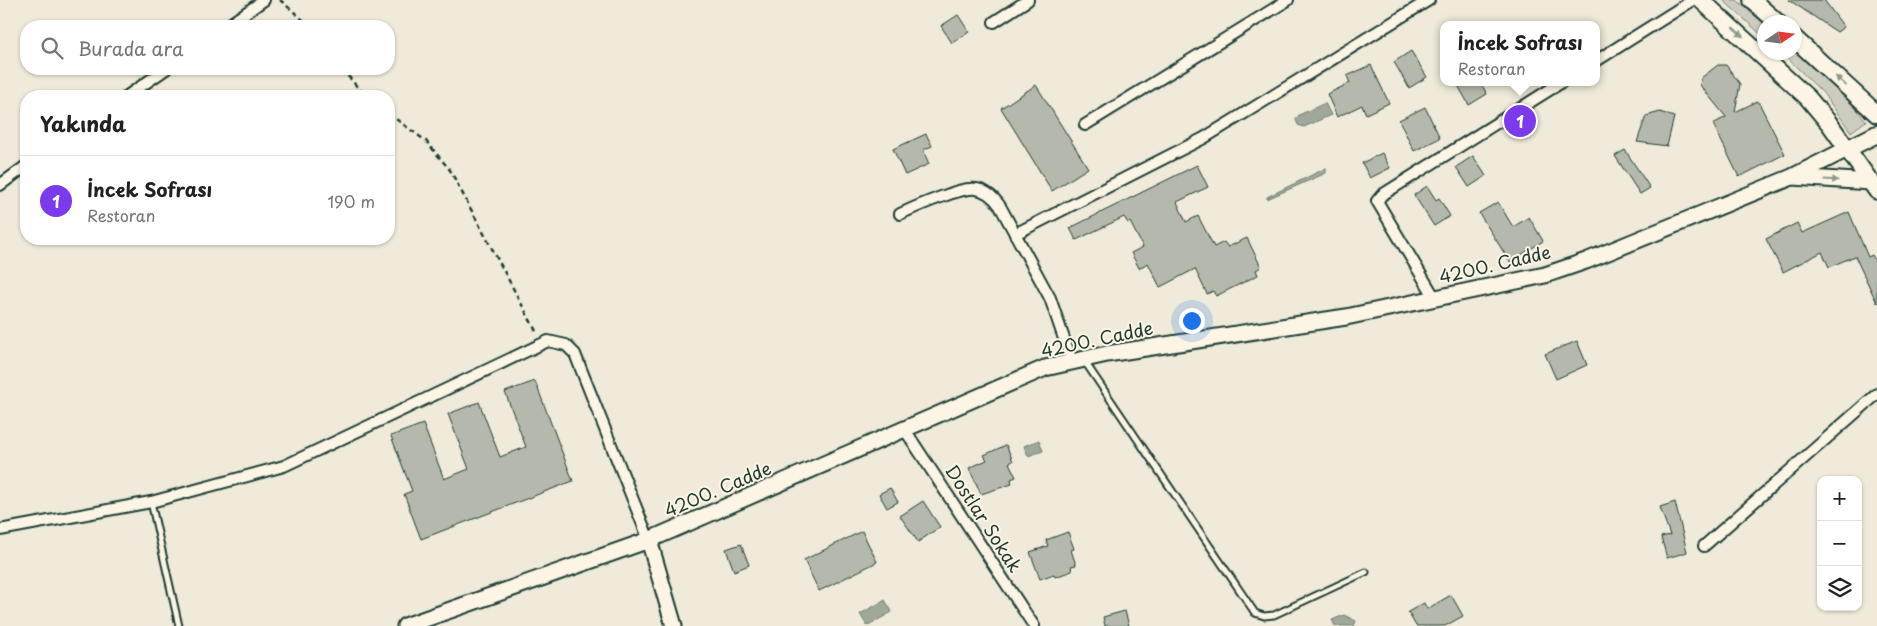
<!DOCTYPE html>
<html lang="tr">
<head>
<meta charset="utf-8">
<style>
  body { margin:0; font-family:"Playpen Sans",sans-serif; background:#f2f2f2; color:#202124 }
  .controls { position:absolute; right:15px; bottom:15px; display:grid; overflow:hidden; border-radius:10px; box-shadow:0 1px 4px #0004 }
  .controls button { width:45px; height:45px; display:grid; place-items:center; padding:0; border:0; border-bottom:1px solid #e0e0e0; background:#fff; color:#202124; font:25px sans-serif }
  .compass { position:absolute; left:1757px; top:15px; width:45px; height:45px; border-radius:50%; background:#fff; box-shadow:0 1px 4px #0004; rotate:77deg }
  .you { position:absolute; left:1191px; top:320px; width:18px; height:18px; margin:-12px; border:4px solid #fff; border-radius:50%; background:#1a73e8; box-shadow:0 0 0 8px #1a73e833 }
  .badge { display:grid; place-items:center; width:32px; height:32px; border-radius:50%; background:#7c3aed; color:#fff; font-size:16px; font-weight:700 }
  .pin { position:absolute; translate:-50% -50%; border:2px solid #fff; box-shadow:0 1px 5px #0006 }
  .popup { position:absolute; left:1440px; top:21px; width:160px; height:65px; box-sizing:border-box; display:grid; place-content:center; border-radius:10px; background:#fff; filter:drop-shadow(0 1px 4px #0005); font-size:16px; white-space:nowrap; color:#757577 }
  .popup b { font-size:19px; color:#202124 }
  .popup::after { content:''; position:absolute; left:50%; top:100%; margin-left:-10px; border:10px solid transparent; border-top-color:#fff }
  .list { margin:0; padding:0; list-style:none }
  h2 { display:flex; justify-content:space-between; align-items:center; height:65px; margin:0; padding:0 20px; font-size:21px }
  h2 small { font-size:16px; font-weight:400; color:#757577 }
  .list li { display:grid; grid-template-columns:32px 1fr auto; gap:15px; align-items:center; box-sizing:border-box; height:90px; padding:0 20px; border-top:1px solid #e0e0e0 }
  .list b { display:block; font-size:19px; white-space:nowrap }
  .list p { margin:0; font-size:16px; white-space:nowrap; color:#757577 }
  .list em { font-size:16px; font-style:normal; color:#757577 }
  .icon { flex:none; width:28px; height:28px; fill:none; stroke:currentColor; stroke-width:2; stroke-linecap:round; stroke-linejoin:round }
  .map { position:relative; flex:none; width:1877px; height:626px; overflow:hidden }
  .search { position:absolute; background:#fff; box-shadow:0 1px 4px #0004; left:20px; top:20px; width:375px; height:55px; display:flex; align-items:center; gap:12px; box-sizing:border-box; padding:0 18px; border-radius:20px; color:#757577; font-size:19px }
  .panel { position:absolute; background:#fff; box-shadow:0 1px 4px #0004; left:20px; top:90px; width:375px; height:155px; border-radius:20px }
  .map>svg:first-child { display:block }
  .green { fill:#cccdbf; stroke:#76857a }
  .water { fill:#9fa89a; stroke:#6c7d71 }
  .building { fill:#b5b9ad; stroke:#1f3d34 }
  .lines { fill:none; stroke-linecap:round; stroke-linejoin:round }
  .lane-casing { stroke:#1f3d34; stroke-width:9 }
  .street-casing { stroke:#1f3d34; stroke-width:14 }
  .secondary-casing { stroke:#1f3d34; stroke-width:19 }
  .primary-casing { stroke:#1f3d34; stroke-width:20 }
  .path { stroke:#1f3d34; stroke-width:2.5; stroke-dasharray:5 4; stroke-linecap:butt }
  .lane { stroke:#fcf5e5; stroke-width:5 }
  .street { stroke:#fcf5e5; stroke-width:10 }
  .secondary { stroke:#fcf5e5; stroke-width:15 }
  .primary { stroke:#fcf5e5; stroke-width:16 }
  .oneway { fill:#8e998c }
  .labels { text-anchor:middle; stroke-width:4; stroke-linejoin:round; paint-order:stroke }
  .street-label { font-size:18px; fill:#1f3d34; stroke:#fcf5e5 }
</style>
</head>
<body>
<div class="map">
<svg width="1877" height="626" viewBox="0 0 1877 626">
  <rect width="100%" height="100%" fill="#efeada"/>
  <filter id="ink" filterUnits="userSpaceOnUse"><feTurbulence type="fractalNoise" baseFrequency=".02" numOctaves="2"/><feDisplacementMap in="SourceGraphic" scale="10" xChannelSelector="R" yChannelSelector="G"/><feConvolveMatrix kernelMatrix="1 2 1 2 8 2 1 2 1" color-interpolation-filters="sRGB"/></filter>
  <g filter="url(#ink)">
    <!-- green -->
    <g class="green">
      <polygon points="1723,0 1737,0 1764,24 1764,37"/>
      <polygon points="1795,51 1850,101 1866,121 1851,132 1823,93 1782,53"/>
    </g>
    <!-- water -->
    <g class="water">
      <polygon points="1325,103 1331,115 1304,127 1298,125 1296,120 1299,115"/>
      <polygon points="1326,168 1326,173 1267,199 1267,197"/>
      <polygon points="1039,440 1043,451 1028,456 1024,446"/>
      <polygon points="885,600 892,612 867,626 860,614"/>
      <polygon points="1344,615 1356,621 1354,626 1335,626 1332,620"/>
    </g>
    <!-- building -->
    <g class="building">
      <polygon points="1789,0 1824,0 1844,27 1837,32"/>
      <polygon points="958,15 969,32 952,43 941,26"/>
      <polygon points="1411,51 1427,77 1409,88 1394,62"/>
      <polygon points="1371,65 1389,103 1366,114 1362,105 1337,117 1327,94 1350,83 1347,76"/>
      <polygon points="1718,65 1726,65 1740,84 1735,112 1758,101 1785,154 1739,177 1713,124 1726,117 1700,85 1701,78"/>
      <polygon points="1456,82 1480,82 1487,94 1469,105"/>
      <polygon points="1036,85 1088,168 1052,191 1001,108"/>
      <polygon points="1425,107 1440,138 1414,151 1399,120"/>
      <polygon points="1660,112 1674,117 1667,146 1637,142 1646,116"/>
      <polygon points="926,134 932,146 923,150 929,164 905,175 893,149"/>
      <polygon points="1625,150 1650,188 1640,194 1615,156"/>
      <polygon points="1382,153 1390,168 1370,178 1362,163"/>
      <polygon points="1473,156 1486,176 1469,187 1456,167"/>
      <polygon points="1197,165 1208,187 1177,202 1186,222 1198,216 1214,247 1224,242 1228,247 1247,238 1261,267 1256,270 1258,275 1216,296 1213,291 1207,294 1195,269 1160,287 1148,263 1139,268 1131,253 1143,247 1130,222 1128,223 1124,217 1076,240 1070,228"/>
      <polygon points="1427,186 1436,200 1439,198 1450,216 1434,226 1414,195"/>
      <polygon points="1498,202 1513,227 1529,217 1543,241 1510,262 1479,213"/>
      <polygon points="1849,212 1868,257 1872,255 1877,265 1877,303 1855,256 1829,267 1822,252 1783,272 1766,239 1797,223 1802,233"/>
      <polygon points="1577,341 1587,365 1556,379 1545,354"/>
      <polygon points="535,381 573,481 421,539 404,494 412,491 391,436 423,424 444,479 469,469 448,414 479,402 500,457 526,447 505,392"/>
      <polygon points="1006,445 1013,461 1009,463 1016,477 1011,479 1012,484 981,494 969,468 987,460 984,455"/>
      <polygon points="890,488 898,502 887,508 879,494"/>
      <polygon points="923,501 940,527 918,542 900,516"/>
      <polygon points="1675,502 1687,552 1667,558 1661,537 1670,535 1660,507"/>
      <polygon points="862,531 877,562 819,591 804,560"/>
      <polygon points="1068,532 1074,549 1071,550 1076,565 1071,566 1072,571 1055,577 1054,574 1040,579 1030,552 1048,546 1046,540"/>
      <polygon points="741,544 749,565 734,571 726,549"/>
      <polygon points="1451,595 1463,616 1445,626 1416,626 1408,612 1424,603 1427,609"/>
      <polygon points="1125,611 1129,626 1105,626 1103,617"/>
    </g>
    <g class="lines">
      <defs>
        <g id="lane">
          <polyline points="1085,362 1255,613 1264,616 1274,615 1366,572"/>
          <polyline points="151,502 179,626"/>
        </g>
        <g id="street">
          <polyline points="994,22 1028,0"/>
          <polyline points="227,26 264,0"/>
          <polyline points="1596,61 1693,0"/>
          <polyline points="127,96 166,69"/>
          <polyline points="1085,125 1288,0"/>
          <polyline points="0,185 26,166"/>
          <path d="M900,214C913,208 927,202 941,197C966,188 982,181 1000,206L1050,298L1072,362"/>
          <polyline points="1015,234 1204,138 1429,0"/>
          <polyline points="1435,298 1377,201 1382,195 1562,82"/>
          <polyline points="905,430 1034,626"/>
          <polyline points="0,530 151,502 284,466 548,341 566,345 575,354 649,540"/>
          <polyline points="1704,546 1877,394"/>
        </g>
        <g id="secondary">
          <polyline points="1793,177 1871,182"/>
          <polyline points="649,540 674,626"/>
          <polyline points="405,626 649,540 1045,368 1107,354 1346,317 1545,275 1586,261 1792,177 1847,149"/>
        </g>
        <g id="primary">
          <polyline points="1701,0 1808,98 1829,123 1877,191"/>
          <polyline points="1752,0 1777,22"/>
          <polyline points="1794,38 1877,114"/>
          <polyline points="1847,149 1877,134"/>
        </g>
      </defs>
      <!-- lane casing -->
      <use href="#lane" class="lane-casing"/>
      <!-- street casing -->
      <use href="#street" class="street-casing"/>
      <!-- secondary casing -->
      <use href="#secondary" class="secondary-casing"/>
      <!-- primary casing -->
      <use href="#primary" class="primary-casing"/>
      <!-- path -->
      <g class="path">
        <polyline points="280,0 310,26"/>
        <polyline points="342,69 365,96"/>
        <polyline points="389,114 426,141 450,170 537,333"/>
      </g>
      <!-- lane -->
      <use href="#lane" class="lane"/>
      <!-- street -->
      <use href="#street" class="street"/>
      <!-- secondary -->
      <use href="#secondary" class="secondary"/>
      <!-- primary -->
      <use href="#primary" class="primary"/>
    </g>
    <!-- one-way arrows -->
    <defs><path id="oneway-solid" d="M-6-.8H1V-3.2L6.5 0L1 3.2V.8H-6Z" transform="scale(1.25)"/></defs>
    <g class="oneway">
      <use href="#oneway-solid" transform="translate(1738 32) rotate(42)"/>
      <use href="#oneway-solid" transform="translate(1841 81) rotate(-138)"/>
      <use href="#oneway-solid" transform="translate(1831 180) rotate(4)"/>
    </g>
  </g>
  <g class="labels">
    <!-- street labels -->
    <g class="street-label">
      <text transform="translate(1495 265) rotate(-13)" y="6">4200. Cadde</text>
      <text transform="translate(1097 340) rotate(-12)" y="6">4200. Cadde</text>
      <text transform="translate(718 490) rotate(-23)" y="6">4200. Cadde</text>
      <text transform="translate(983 519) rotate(57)" y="6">Dostlar Sokak</text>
    </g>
  </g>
</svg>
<div class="controls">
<button>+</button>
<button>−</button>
<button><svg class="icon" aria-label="layers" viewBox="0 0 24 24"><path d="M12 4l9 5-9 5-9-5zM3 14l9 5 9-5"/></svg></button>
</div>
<svg class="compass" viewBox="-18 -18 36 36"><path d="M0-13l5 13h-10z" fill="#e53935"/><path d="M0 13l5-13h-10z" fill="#757577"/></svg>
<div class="you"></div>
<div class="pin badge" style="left:1520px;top:121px">1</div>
<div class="popup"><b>İncek Sofrası</b>Restoran</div>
<div class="search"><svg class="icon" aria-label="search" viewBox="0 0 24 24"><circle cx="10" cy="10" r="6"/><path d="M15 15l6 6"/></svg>Burada ara</div>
<section class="panel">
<h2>Yakında<small></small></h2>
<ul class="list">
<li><span class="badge">1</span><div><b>İncek Sofrası</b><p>Restoran</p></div><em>190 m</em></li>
</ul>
</section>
</div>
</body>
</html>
